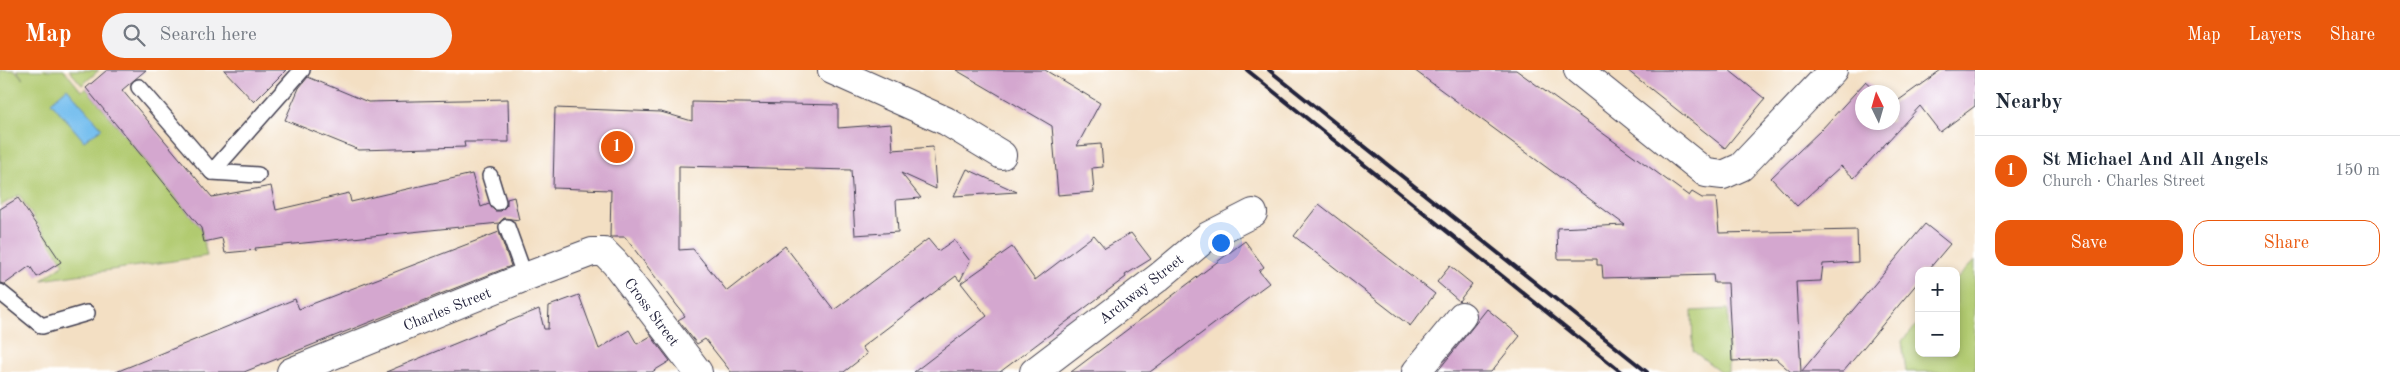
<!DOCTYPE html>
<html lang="en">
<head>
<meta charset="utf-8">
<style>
  body { margin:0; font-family:"Old Standard TT",serif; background:#f2f2f3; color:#1f2937 }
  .controls { position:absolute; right:15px; bottom:15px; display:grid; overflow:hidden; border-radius:10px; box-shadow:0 2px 8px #0003 }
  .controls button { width:45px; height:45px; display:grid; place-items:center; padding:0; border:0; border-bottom:1px solid #e0e1e3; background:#fff; color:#1f2937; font:25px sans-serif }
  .compass { position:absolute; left:1855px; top:15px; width:45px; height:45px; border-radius:50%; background:#fff; box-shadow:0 2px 8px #0003; rotate:355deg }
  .you { position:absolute; left:1220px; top:172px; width:18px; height:18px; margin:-12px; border:4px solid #fff; border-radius:50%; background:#1a73e8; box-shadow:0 0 0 8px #1a73e833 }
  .badge { display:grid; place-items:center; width:32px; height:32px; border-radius:50%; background:#ea580c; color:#fff; font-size:16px; font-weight:700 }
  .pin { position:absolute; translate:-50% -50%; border:2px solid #fff; box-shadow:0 1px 5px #0006 }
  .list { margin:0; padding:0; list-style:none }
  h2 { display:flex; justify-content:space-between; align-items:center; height:65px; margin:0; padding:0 20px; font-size:21px }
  h2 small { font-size:16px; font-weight:400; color:#747a83 }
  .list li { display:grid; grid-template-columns:32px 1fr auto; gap:15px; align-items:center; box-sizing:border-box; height:70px; padding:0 20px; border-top:1px solid #e0e1e3 }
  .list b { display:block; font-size:19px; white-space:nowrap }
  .list p { margin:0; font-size:16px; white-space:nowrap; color:#747a83 }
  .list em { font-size:16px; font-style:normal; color:#747a83 }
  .actions { display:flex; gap:10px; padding:15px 20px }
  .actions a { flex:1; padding:11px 0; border:1px solid #ea580c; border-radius:15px; text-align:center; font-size:18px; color:#ea580c }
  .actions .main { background:#ea580c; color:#fff }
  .icon { flex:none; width:28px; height:28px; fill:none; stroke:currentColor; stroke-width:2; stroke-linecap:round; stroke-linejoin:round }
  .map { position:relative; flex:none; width:1975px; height:302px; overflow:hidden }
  header { display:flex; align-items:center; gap:30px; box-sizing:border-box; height:70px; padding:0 25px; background:#ea580c; color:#fff }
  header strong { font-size:24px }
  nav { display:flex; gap:28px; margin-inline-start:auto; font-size:18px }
  .search { width:350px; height:45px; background:#f2f2f3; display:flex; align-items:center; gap:12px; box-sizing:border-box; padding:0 18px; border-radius:28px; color:#747a83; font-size:19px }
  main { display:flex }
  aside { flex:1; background:#fff }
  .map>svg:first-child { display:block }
  .green { fill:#b1ca6f; stroke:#6a7655 }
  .water { fill:#77bfef; stroke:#4c7095 }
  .building { fill:#d4a7cf }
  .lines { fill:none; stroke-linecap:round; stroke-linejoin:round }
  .lane-casing { stroke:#413e4f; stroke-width:18 }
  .street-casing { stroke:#413e4f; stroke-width:30 }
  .lane { stroke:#fff; stroke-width:15 }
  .street { stroke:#fff; stroke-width:28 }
  .rail { stroke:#22223b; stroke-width:4 }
  .labels { text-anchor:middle; stroke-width:4; stroke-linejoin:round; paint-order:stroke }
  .street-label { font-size:15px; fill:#22223b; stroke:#fff }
</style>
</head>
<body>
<header>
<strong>Map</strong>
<div class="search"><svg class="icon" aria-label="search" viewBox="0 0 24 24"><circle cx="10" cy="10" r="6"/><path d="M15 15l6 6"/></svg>Search here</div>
<nav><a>Map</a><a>Layers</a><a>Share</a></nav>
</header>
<main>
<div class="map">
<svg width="1975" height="302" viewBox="0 0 1975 302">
  <rect width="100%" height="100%" fill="#fff"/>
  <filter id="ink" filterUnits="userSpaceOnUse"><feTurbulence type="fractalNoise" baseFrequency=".02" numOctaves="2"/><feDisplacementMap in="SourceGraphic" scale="10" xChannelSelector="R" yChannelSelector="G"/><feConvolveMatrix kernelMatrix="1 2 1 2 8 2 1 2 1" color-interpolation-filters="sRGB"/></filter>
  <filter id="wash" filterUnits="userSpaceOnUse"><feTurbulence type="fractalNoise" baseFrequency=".0096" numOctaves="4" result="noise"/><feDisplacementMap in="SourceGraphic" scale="20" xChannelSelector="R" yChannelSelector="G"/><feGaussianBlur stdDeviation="1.12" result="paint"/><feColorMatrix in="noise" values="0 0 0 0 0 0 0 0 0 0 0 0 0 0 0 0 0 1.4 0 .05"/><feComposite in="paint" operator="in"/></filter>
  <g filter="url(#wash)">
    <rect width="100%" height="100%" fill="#f3dfc3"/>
    <!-- green -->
    <g class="green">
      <polygon points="0,0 15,0 23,9 17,0 64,0 81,21 86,18 201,158 207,186 42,210 64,194 19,125 0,136"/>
      <polygon points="69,0 99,0 82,15"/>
      <polygon points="1975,190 1975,302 1906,302 1902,271 1919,252 1919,283 1956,283 1956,210"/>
      <polygon points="1728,239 1728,302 1721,302 1693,281 1692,241"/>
    </g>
    <!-- water -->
    <polygon class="water" points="67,18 102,58 84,71 51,32"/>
    <g id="blocks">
      <!-- building -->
      <g class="building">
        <polygon points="107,0 146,0 122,20 212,127 271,116 276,140 349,123 351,132 472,104 481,137 489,134 495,141 501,141 507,135 507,129 514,127 519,150 504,148 499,153 255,178 256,180 225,183 222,168 204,172 201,158 86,18"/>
        <polygon points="224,0 286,0 254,32"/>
        <polygon points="956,0 1045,0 1100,33 1077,76 1101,74 1103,97 1092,98 1094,122 1058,125 1052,56"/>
        <polygon points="1414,0 1516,0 1689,126 1692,122 1702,128 1716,128 1719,163 1857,160 1858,192 1823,194 1821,211 1796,212 1801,302 1791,302 1776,289 1732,291 1728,213 1714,213 1713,205 1603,208 1602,195 1597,195 1597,189 1558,189 1557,158 1625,155"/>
        <polygon points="1627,0 1729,0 1765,29 1725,78"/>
        <polygon points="1941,0 1975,0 1975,36 1940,62 1920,36 1854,108 1841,96 1797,136 1771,108 1822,59 1866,11 1879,22 1862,22 1862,52 1892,52 1892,35"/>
        <polygon points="308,7 368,32 508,29 509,72 464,72 465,77 359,80 285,50 299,18"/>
        <polygon points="692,32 838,35 838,58 891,54 893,80 933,77 936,119 901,103 921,128 896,130 898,162 855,165 851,100 679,96 679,180 693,179 727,221 785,176 834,240 928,169 938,181 954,170 970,191 960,211 956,206 862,277 867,284 844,302 731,302 705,269 697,274 678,250 685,246 625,167 610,167 611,120 553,118 555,38 661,42 692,51"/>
        <polygon points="967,99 1017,122 954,126"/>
        <polygon points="18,128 61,192 37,207 30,196 5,214 0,213 0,139"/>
        <polygon points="1319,134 1435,224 1410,256 1294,166"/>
        <polygon points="1925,154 1950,174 1929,199 1919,201 1919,211 1843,302 1801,302"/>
        <polygon points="499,162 511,196 244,302 116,302 295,229 299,239"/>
        <polygon points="1131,163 1151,189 1125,205 1126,207 1000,302 914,302 987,246 961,213 1012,177 1035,210 1094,165 1105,178"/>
        <polygon points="1245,171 1264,197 1259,201 1269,213 1242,233 1150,302 1071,302"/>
        <polygon points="1450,196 1472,214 1459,231 1437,212"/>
        <polygon points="579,225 599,279 629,260 637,274 651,266 670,291 652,302 386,302 539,239 544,259 548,259 549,236"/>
        <polygon points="1487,239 1520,266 1491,302 1437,302"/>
      </g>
    </g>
  </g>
  <g filter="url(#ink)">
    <use href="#blocks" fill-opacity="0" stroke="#413e4f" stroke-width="1"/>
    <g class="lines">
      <defs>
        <g id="lane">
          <polyline points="139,17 212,102 258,105"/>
          <polyline points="212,102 302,0"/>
          <polyline points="490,106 498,132"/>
          <polyline points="507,157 525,207"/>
          <polyline points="0,222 42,256 87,243"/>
        </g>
        <g id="street">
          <polyline points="832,0 946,51 1002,85"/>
          <polyline points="1578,0 1706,103 1723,105 1741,97 1833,0"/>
          <polyline points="291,302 525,207 592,182 604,182 615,193 698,302"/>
          <polyline points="1034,302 1159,207 1208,166 1253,143"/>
          <polyline points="1416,302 1462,246"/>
        </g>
      </defs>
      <!-- lane casing -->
      <use href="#lane" class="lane-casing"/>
      <!-- street casing -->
      <use href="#street" class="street-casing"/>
      <!-- lane -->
      <use href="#lane" class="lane"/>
      <!-- street -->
      <use href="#street" class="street"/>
      <!-- rail -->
      <g class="rail">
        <polyline points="1247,0 1621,302"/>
        <polyline points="1269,0 1647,302"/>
      </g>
    </g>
  </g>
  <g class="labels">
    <!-- street labels -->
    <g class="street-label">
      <text transform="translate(1141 219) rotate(-38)" y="5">Archway Street</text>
      <text transform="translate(447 239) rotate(-22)" y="5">Charles Street</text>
      <text transform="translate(652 242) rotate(53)" y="5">Cross Street</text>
    </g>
  </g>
</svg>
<div class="controls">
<button>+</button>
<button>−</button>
</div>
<svg class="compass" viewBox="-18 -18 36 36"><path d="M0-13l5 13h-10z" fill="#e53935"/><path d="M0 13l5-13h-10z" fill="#747a83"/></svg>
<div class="you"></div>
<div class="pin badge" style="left:617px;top:77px">1</div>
</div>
<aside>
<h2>Nearby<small></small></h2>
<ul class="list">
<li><span class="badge">1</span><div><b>St Michael And All Angels</b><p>Church · Charles Street</p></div><em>150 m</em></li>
</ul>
<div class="actions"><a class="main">Save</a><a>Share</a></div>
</aside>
</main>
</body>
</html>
